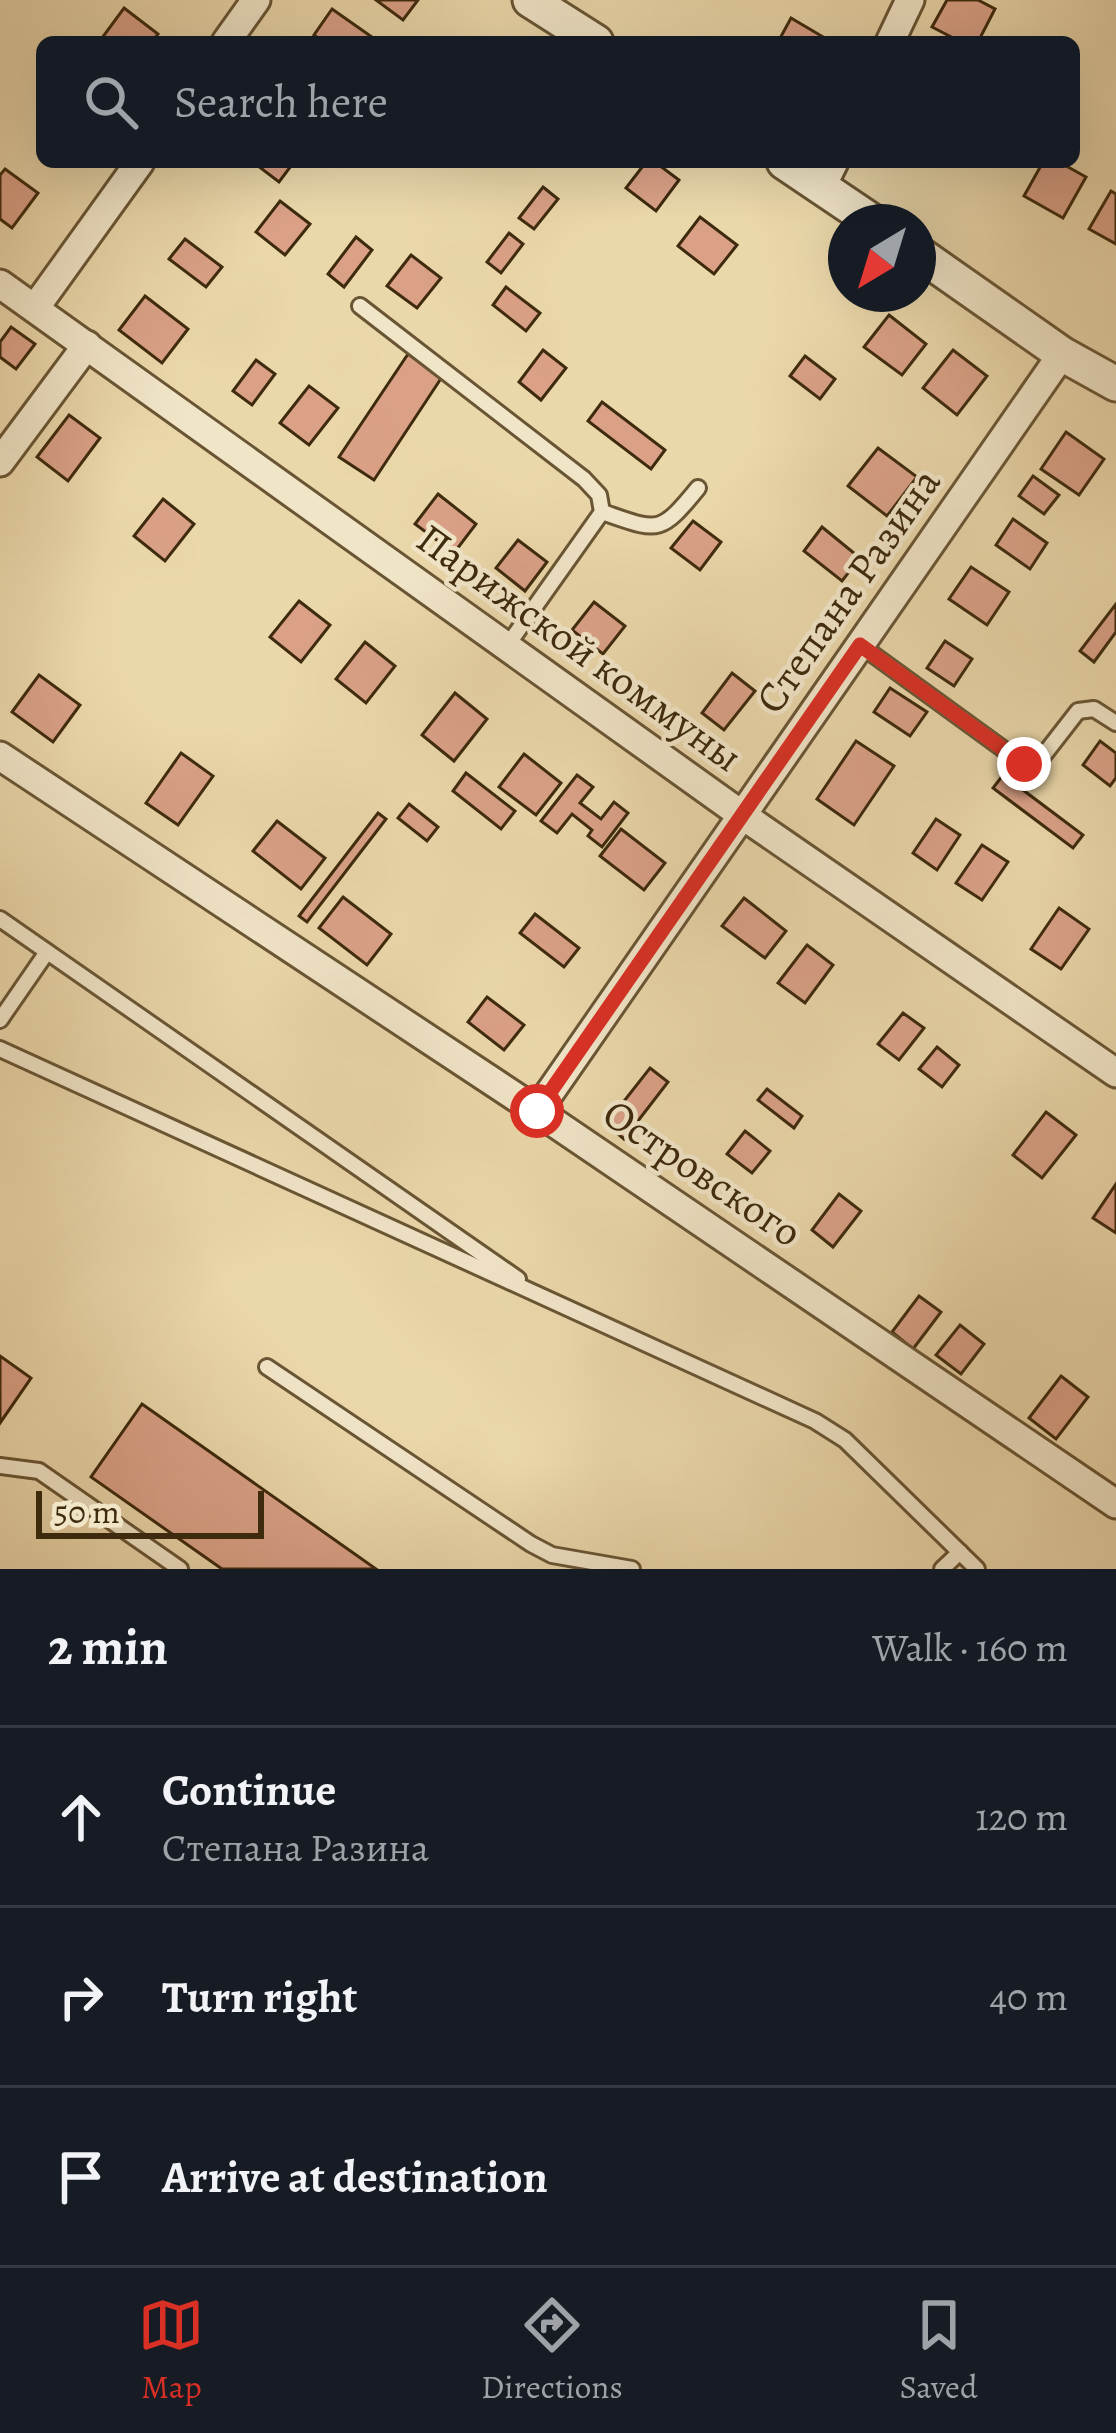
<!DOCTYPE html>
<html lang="en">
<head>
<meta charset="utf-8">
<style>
  body { margin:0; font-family:Alegreya,serif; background:#242831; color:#f1f3f6 }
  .compass { position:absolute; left:828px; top:204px; width:108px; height:108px; border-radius:50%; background:#171b24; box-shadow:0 12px 48px #0002; rotate:218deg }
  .scale { position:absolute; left:36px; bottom:30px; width:228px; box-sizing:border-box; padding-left:12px; border:6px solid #3e2a0d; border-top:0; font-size:33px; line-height:42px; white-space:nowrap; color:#3e2a0d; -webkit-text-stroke:9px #f1e5c8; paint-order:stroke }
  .stop { position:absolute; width:36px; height:36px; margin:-27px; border:9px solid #d93025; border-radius:50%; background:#fff }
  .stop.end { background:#d93025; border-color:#fff; box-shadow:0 3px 12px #0008 }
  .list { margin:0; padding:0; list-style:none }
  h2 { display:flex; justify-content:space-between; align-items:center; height:156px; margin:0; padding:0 48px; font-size:51px }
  h2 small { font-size:39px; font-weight:400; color:#9ea1a6 }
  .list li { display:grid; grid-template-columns:78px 1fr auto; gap:36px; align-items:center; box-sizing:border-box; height:180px; padding:0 48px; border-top:3px solid #363941 }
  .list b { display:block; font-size:45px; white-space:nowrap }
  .list p { margin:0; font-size:39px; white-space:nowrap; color:#9ea1a6 }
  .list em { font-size:39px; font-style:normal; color:#9ea1a6 }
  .icon { flex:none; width:66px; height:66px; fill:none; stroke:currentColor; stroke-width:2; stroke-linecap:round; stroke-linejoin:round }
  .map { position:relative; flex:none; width:1116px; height:1569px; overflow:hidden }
  .search { position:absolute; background:#171b24; box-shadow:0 12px 48px #0002; left:36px; right:36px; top:36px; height:132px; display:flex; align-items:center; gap:30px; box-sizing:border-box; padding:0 42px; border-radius:18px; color:#9ea1a6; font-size:45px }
  .sheet { height:696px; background:#171b24 }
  nav { display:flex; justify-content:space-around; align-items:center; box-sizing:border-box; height:168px; border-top:3px solid #363941; background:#171b24; font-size:33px; color:#9ea1a6 }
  nav a { display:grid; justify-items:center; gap:6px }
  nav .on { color:#d93025 }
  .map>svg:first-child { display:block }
  .building { fill:#daa187; stroke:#3e2a0d; stroke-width:3 }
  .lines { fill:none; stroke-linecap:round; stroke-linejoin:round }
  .service-casing { stroke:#695534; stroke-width:20 }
  .minor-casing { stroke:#695534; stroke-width:33 }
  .tertiary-casing { stroke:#695534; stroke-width:39 }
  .service { stroke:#f1e5c8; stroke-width:14 }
  .minor { stroke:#f1e5c8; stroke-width:27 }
  .tertiary { stroke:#f1e5c8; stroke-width:33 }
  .route { stroke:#d93025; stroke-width:15 }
  .labels { text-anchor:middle; stroke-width:9; stroke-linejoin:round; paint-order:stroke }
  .street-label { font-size:42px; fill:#3e2a0d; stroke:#f1e5c8 }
</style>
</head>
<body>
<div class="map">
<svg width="1116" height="1569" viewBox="0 0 1116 1569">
  <rect width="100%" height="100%" fill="#ead7aa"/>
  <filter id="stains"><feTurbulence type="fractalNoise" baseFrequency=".00167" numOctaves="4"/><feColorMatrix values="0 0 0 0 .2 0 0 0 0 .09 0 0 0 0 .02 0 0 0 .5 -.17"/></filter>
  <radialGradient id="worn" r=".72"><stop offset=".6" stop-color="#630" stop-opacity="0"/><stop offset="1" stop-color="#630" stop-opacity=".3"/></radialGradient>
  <!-- building -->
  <g class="building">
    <polygon points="376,0 418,0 403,20"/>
    <polygon points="947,0 978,0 995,9 978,42 961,42 932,27"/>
    <polygon points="124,8 158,34 152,42 99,42"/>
    <polygon points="332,9 379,42 323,42 314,35"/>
    <polygon points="791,18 830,41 778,42"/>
    <polygon points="253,162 294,162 279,182"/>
    <polygon points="646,162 655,162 679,180 656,211 626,188"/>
    <polygon points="1043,162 1059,162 1086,177 1063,218 1024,196"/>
    <polygon points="5,169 38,193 12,228 0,219 0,175"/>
    <polygon points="543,187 558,199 534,229 519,218"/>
    <polygon points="1111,191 1116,194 1116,244 1089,229"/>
    <polygon points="280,201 310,224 285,255 256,232"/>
    <polygon points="700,217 737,245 714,274 678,246"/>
    <polygon points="509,233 523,244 501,273 487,262"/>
    <polygon points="356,237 372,250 344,287 328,274"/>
    <polygon points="185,239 222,267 206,287 169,259"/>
    <polygon points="411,255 441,278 417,308 387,286"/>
    <polygon points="506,287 540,313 526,331 493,305"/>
    <polygon points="145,296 188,329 162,363 119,330"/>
    <polygon points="889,315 926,344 902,375 864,347"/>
    <polygon points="11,327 35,344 16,369 0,357 0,342"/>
    <polygon points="543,350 566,368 541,400 519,382"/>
    <polygon points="953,350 987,376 957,415 923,388"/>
    <polygon points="408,354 442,377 374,480 339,457"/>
    <polygon points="805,356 835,379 820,399 790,376"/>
    <polygon points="256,360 275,374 252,405 233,391"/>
    <polygon points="309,386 338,408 309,445 280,423"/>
    <polygon points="602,402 665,450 651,469 588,421"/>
    <polygon points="69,415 100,438 68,481 37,457"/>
    <polygon points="1066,432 1104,459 1079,495 1041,469"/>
    <polygon points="878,448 917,477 887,516 848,486"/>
    <polygon points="1033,476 1059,495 1044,514 1019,496"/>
    <polygon points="438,494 476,524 454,553 415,524"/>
    <polygon points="163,499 194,524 165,561 134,536"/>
    <polygon points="1013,519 1047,543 1030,569 996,545"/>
    <polygon points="693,521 721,542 700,570 671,548"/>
    <polygon points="822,527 860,558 842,581 804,551"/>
    <polygon points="518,540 547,562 525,591 496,568"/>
    <polygon points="971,567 1009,592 987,625 949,599"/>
    <polygon points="299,601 330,625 301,662 270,637"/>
    <polygon points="594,602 625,626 603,654 572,630"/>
    <polygon points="1116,604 1116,632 1094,662 1080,651"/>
    <polygon points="945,641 972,659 954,686 927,668"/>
    <polygon points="365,642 395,666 366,703 336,679"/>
    <polygon points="732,673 755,691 724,730 702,713"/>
    <polygon points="39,675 80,705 53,742 12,712"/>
    <polygon points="890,688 927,712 910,736 874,712"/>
    <polygon points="455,693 487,719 454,761 422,735"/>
    <polygon points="856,741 894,766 854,825 817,799"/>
    <polygon points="1100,741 1116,753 1116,778 1110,786 1083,765"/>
    <polygon points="181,753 213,776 178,825 146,803"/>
    <polygon points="524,754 561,783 536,815 499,787"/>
    <polygon points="466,773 515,811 501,829 453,791"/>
    <polygon points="577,775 593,787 580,803 601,819 614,802 628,813 602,847 588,836 592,830 572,814 557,833 541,821"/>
    <polygon points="1003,775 1083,835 1073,848 993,788"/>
    <polygon points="409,804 438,827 427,841 398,818"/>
    <polygon points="378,813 386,819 307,922 299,916"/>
    <polygon points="936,819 960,835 937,870 913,853"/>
    <polygon points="277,821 325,858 301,889 253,851"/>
    <polygon points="621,829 665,863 644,890 600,856"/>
    <polygon points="982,845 1008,862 982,900 956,883"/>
    <polygon points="343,897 391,934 367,965 319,928"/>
    <polygon points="744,898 786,931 765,958 722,926"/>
    <polygon points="1059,908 1089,929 1061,969 1031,949"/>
    <polygon points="535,914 579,948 564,967 520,933"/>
    <polygon points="807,945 833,965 805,1003 778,983"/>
    <polygon points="487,997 524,1025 504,1050 468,1022"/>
    <polygon points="903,1013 924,1028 899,1060 878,1044"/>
    <polygon points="937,1047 959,1065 942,1087 919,1069"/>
    <polygon points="650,1068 668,1082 624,1139 606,1124"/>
    <polygon points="767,1089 802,1116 794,1128 758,1100"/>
    <polygon points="1046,1112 1076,1135 1042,1178 1013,1155"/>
    <polygon points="745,1131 770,1151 752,1173 727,1154"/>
    <polygon points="1116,1184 1116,1233 1093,1218"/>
    <polygon points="839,1194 861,1211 833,1247 812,1230"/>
    <polygon points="919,1296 941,1312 913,1349 892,1332"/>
    <polygon points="960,1325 984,1344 961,1374 936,1355"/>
    <polygon points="0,1356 31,1378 0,1423"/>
    <polygon points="1061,1376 1088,1397 1056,1439 1029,1418"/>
    <polygon points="142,1404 376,1569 222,1569 91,1477"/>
  </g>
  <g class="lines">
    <defs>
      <g id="service">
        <polyline points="360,306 584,479 599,495 602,512 507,646"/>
        <path d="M602,512C658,531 659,536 698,488"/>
        <polyline points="860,645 1028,767 1036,765 1078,711 1094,709 1116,723"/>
        <polyline points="0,919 518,1279"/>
        <polyline points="0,1020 47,952"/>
        <polyline points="0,1049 815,1421 845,1440 977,1569"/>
        <polyline points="267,1367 531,1544 552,1555 632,1569"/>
        <polyline points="0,1466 39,1471 180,1569"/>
        <polyline points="942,1569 960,1552"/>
      </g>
      <g id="minor">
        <polyline points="226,42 256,0"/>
        <polyline points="890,42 910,0"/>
        <polyline points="822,186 834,162"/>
        <polyline points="0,284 742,815 1116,1073"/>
        <polyline points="35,308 140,162"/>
        <polyline points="0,462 87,345"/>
        <polyline points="0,756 537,1111 1116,1504"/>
        <polyline points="537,1111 1062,354"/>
      </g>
      <g id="tertiary">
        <polyline points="530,0 596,42"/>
        <polyline points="784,162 873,222"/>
        <polyline points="918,253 1062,354 1116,384"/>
      </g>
    </defs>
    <!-- service casing -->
    <use href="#service" class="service-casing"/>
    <!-- minor casing -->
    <use href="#minor" class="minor-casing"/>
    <!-- tertiary casing -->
    <use href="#tertiary" class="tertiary-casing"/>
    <!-- service -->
    <use href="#service" class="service"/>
    <!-- minor -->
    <use href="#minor" class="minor"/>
    <!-- tertiary -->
    <use href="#tertiary" class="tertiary"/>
  </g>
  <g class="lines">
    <!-- route -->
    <polyline class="route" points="537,1111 860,645 1024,764"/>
  </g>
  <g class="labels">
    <!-- street labels -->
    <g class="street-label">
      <text transform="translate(847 590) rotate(-55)" y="15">Степана Разина</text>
      <text transform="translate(580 647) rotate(36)" y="15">Парижской коммуны</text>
      <text transform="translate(703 1172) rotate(34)" y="15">Островского</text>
    </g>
  </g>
  <rect width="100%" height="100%" filter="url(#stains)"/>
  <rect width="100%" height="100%" fill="url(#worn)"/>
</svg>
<svg class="compass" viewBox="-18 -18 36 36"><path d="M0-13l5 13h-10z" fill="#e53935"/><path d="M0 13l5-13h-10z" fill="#9ea1a6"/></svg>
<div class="scale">50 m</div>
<div class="stop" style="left:537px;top:1111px"></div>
<div class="stop end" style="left:1024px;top:764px"></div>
<div class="search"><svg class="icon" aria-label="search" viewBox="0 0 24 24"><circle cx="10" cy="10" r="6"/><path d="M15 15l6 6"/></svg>Search here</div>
</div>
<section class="sheet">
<h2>2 min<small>Walk · 160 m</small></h2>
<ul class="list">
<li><svg class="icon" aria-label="ahead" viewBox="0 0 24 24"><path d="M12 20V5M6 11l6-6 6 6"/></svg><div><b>Continue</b><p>Степана Разина</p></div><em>120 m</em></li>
<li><svg class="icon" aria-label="right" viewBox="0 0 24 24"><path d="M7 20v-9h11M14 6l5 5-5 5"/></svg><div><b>Turn right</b></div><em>40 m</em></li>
<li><svg class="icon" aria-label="arrive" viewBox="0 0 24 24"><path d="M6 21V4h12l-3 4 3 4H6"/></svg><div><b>Arrive at destination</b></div></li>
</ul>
</section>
<nav>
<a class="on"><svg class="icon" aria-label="map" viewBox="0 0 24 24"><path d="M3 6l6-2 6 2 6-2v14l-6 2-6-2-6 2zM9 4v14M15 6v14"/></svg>Map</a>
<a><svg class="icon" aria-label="directions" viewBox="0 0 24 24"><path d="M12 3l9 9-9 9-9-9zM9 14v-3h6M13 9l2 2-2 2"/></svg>Directions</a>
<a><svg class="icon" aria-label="saved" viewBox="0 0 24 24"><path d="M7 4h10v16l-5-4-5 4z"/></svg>Saved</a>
</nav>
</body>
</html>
